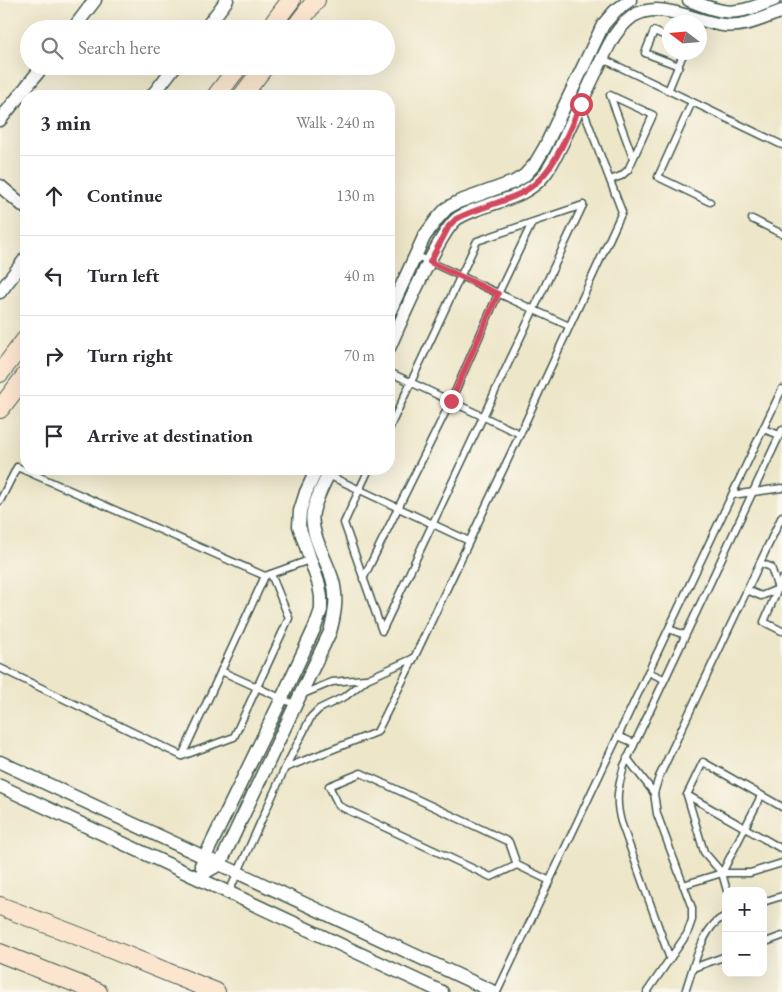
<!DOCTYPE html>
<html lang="en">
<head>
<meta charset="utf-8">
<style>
  body { margin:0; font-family:"EB Garamond",serif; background:#f2f2f3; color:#2b2b33 }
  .controls { position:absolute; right:15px; bottom:15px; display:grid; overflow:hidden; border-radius:10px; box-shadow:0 5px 20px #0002 }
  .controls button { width:45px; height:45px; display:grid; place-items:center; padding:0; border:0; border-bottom:1px solid #e1e1e2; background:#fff; color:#2b2b33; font:25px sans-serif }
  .compass { position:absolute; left:662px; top:15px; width:45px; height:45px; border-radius:50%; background:#fff; box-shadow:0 5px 20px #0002; rotate:286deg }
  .stop { position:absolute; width:15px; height:15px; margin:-11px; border:4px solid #d1495b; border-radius:50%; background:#fff }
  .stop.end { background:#d1495b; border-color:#fff; box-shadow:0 1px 5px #0008 }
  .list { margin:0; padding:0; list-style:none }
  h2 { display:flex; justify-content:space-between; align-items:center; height:65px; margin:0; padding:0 20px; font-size:21px }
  h2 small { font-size:16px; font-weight:400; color:#7c7c81 }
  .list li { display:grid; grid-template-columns:32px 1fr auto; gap:15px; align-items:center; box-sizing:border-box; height:80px; padding:0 20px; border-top:1px solid #e1e1e2 }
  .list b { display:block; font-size:19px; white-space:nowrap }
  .list em { font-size:16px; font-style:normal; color:#7c7c81 }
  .icon { flex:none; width:28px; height:28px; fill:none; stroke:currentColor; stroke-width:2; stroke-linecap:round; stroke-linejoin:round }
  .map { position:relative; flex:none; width:782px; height:992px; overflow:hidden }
  .search { position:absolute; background:#fff; box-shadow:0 5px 20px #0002; left:20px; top:20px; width:375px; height:55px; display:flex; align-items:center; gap:12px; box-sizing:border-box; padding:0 18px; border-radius:28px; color:#7c7c81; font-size:19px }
  .panel { position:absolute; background:#fff; box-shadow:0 5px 20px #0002; left:20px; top:90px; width:375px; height:385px; border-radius:20px }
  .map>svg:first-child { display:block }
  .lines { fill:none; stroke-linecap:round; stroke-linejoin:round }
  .lane-casing { stroke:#3e564a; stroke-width:9 }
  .street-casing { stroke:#3e564a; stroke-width:15 }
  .secondary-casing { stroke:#3e564a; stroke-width:20 }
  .lane { stroke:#fff; stroke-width:6 }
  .street { stroke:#fff; stroke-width:12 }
  .secondary { stroke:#fbe5cf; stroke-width:18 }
  .route { stroke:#d1495b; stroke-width:6 }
</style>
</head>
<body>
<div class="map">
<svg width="782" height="992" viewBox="0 0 782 992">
  <rect width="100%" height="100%" fill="#fbf7ec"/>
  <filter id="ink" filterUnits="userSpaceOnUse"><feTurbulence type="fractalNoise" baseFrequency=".02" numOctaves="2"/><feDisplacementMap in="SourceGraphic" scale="10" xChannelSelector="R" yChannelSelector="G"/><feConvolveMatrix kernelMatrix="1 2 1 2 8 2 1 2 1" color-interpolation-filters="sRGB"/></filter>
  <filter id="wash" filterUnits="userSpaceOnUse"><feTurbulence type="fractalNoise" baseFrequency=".0096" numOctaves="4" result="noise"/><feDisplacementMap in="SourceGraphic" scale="20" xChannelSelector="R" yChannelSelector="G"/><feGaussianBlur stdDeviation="1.12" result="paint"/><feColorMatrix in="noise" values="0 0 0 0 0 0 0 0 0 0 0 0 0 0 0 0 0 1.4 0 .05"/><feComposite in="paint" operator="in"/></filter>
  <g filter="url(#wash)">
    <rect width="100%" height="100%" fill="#ede6c9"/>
  </g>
  <g filter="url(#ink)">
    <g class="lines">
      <defs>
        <g id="lane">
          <polyline points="670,38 654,31 645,53 679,66"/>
          <polyline points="601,58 782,145"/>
          <polyline points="668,91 684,52"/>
          <polyline points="692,102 658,177 710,202"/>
          <polyline points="610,180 621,176 628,170 653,115 610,95 633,158"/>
          <polyline points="752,219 782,234"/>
          <polyline points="415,255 569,326"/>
          <polyline points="389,372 520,434"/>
          <polyline points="389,429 477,241 583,205"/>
          <polyline points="763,429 780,435"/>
          <polyline points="369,469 344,523 382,631 583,205"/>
          <polyline points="328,475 469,541"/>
          <polyline points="732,495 782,488"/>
          <polyline points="0,501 17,467 265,576 312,559"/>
          <polyline points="363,579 451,401 498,294 532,223"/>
          <polyline points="782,579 764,622 782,631"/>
          <polyline points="747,590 761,596 778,589 771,567 760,563"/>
          <polyline points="669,629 685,635"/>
          <polyline points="0,668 182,756 265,576"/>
          <polyline points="221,671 296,705"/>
          <polyline points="648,672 664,679"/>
          <polyline points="303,694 332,682 365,679"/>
          <polyline points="618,736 634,743"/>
          <polyline points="182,756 234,737 289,618 271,574"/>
          <polyline points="627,758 654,793"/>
          <polyline points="285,768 377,732 414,658"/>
          <polyline points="687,795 782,849"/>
          <polyline points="517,865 509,842 361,773 329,786 339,806 491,877 517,865 550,881"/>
          <polyline points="722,873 761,796"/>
          <polyline points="683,885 722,873 750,873 782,863"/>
          <polyline points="727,891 722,873 704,852 687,795 703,762 782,807"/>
          <polyline points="229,892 285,768 311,717 319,709 346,696 367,679 414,658 520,434 622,212 581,104"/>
          <polyline points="763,902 782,896"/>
          <polyline points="763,943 782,936"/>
          <path d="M670,959L621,822C615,799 618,788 624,766L782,430"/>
          <polyline points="693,968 726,956"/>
          <polyline points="497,992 782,389"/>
          <polyline points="647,992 687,934 692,920 692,908 657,814 654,793 659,777 782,516"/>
          <path d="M685,992C693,970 702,924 726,916"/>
        </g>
        <g id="street">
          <path d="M689,0C728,16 734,15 774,0"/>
          <polyline points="73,29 95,0"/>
          <polyline points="205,29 227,0"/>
          <polyline points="152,96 175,66"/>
          <polyline points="0,120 43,66"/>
          <polyline points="0,186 26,208"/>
          <polyline points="0,292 26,258"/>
          <polyline points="389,313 424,237 437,219 447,208 458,202 514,182 524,176 535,164 545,147 603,25 615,11 630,0"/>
          <path d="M389,348C400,324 440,229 458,218C486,201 524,202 545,174C556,159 563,141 571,124C584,97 596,71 609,45C615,33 622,24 633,16C661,0 693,21 723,25C744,28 763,18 782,11"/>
          <polyline points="0,762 494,992"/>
          <polyline points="0,786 442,992"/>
          <polyline points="201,865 282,698 315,627 321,610 321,597 319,585 299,526 300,511 306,492 317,469"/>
          <path d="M197,877L220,864L330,632C335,614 338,597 332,578C326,559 309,531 313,512C316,497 325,482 331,469"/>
        </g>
        <g id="secondary">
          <polyline points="269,29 291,0"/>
          <polyline points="294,29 316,0"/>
          <polyline points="216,96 239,66"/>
          <polyline points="242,96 265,66"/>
          <polyline points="0,373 26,339"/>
          <polyline points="0,409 26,375"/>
          <polyline points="0,906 86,939 216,992"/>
          <polyline points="0,953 98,992"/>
        </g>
      </defs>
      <!-- lane casing -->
      <use href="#lane" class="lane-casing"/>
      <!-- street casing -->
      <use href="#street" class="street-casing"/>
      <!-- secondary casing -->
      <use href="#secondary" class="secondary-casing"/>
      <!-- lane -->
      <use href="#lane" class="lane"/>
      <!-- street -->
      <use href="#street" class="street"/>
      <!-- secondary -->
      <use href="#secondary" class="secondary"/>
    </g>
  </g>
  <g class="lines" filter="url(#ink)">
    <!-- route -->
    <path class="route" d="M451,401L498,294L430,262L449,226L456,219C475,209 497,204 517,195C553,180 566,136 581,104"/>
  </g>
</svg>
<div class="controls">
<button>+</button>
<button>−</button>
</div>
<svg class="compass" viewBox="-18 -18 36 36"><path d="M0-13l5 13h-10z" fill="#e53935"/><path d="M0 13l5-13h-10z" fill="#7c7c81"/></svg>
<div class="stop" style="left:581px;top:104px"></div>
<div class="stop end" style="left:451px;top:401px"></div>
<div class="search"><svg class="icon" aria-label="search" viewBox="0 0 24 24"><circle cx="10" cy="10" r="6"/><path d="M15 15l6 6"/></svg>Search here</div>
<section class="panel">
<h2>3 min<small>Walk · 240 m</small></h2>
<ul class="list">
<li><svg class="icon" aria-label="ahead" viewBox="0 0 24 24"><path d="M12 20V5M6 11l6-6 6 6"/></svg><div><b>Continue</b></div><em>130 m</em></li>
<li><svg class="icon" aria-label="left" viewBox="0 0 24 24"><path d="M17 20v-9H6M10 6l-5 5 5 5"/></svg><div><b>Turn left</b></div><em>40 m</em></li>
<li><svg class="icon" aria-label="right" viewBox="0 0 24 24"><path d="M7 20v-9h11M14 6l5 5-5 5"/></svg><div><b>Turn right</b></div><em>70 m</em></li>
<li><svg class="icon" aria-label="arrive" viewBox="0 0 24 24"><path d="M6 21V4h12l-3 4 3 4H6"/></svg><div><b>Arrive at destination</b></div></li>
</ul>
</section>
</div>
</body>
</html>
